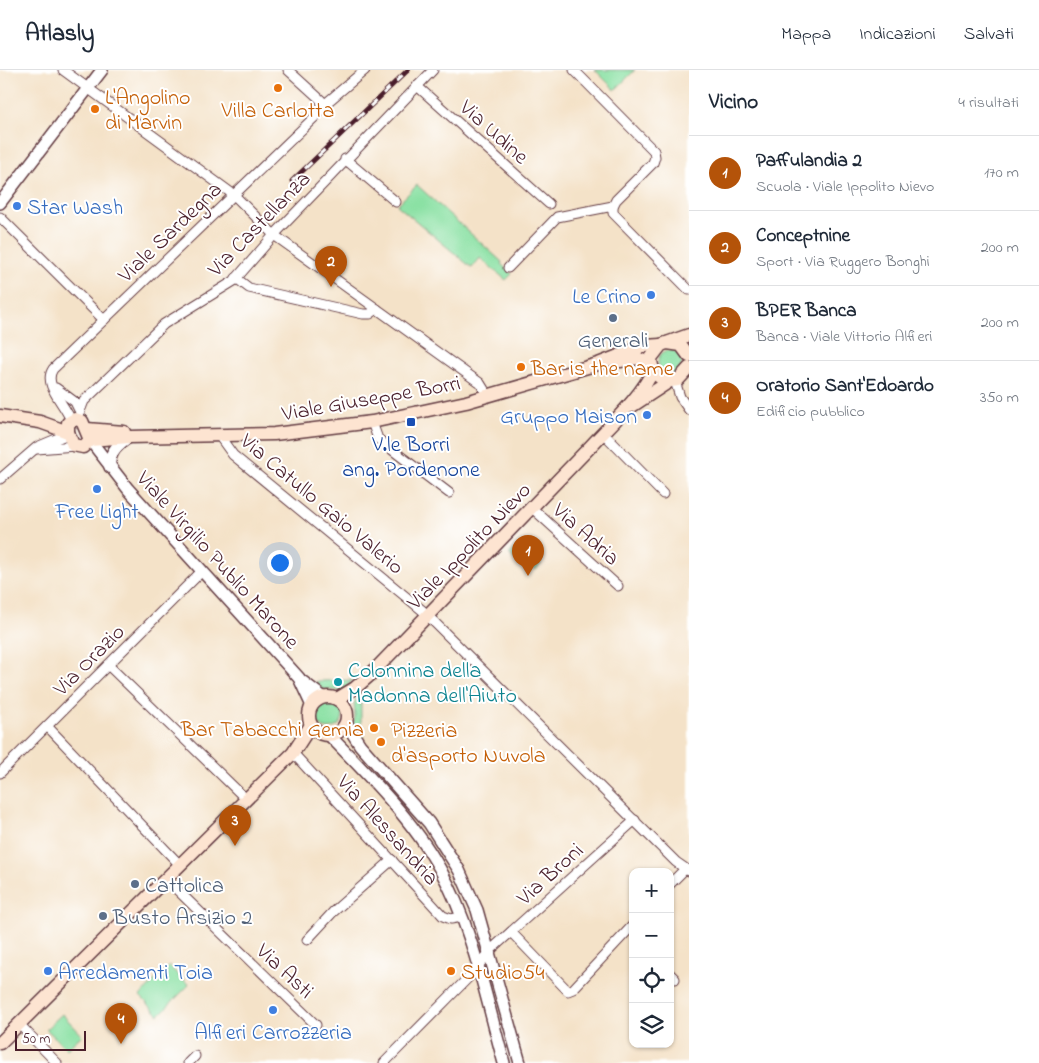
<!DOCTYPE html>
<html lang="it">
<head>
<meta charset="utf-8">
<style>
  body { margin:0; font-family:"Indie Flower",sans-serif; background:#f2f2f3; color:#1f2937 }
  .controls { position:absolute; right:15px; bottom:15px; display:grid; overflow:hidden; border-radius:10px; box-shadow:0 1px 4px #0004 }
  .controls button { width:45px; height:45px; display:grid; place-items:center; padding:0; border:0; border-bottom:1px solid #e0e1e3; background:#fff; color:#1f2937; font:25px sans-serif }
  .scale { position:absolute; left:15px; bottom:12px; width:71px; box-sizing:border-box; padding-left:5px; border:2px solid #4a1f2b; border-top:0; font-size:14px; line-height:18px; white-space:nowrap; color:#4a1f2b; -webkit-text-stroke:4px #fff; paint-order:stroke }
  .you { position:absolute; left:279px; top:492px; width:18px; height:18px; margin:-12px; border:4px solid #fff; border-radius:50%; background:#1a73e8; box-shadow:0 0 0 8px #1a73e833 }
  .badge { display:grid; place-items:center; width:32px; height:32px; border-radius:50%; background:#b45309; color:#fff; font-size:16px; font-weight:700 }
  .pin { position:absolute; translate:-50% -41px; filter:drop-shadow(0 1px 2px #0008) }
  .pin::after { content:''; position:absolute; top:26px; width:18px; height:15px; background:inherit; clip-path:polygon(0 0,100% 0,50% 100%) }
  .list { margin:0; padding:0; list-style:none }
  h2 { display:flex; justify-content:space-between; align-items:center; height:65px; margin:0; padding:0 20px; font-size:21px }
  h2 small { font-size:16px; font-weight:400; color:#747a83 }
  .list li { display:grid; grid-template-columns:32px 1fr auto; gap:15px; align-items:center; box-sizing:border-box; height:75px; padding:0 20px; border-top:1px solid #e0e1e3 }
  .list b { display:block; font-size:19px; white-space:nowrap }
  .list p { margin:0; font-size:16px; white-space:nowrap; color:#747a83 }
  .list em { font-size:16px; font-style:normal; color:#747a83 }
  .icon { flex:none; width:28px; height:28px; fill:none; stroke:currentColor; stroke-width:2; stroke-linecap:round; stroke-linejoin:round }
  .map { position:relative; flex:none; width:689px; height:993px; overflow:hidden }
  header { display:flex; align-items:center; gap:30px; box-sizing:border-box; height:70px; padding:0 25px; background:#fff; border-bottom:1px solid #e0e1e3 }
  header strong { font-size:24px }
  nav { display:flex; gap:28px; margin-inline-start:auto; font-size:18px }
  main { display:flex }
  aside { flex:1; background:#fff }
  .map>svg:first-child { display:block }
  .green { fill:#8be1a4; stroke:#6a8068 }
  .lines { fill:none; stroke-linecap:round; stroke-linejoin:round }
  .minor-casing { stroke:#643c43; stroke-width:11 }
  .tertiary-casing { stroke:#643c43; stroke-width:14 }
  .secondary-casing { stroke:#643c43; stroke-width:15 }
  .minor { stroke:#fff; stroke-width:9 }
  .tertiary { stroke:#fff; stroke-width:11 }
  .secondary { stroke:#fde4d1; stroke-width:12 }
  .rail-casing { stroke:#4a1f2b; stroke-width:5 }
  .rail { stroke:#fff; stroke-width:3; stroke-dasharray:9; stroke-linecap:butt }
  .food-dot { fill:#e8710a; stroke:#fff; stroke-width:2 }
  .shop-dot { fill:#3f7fe0; stroke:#fff; stroke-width:2 }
  .service-dot { fill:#5c6f8a; stroke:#fff; stroke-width:2 }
  .transit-dot { fill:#1a4fb4; stroke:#fff; stroke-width:2 }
  .culture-dot { fill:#0f9aa8; stroke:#fff; stroke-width:2 }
  .labels { text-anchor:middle; stroke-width:4; stroke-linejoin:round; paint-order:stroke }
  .food-label { font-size:22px; fill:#c56008; stroke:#fff; text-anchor:start }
  .street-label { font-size:22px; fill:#4a1f2b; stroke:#fff }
  .shop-label { font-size:22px; fill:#366cbe; stroke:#fff; text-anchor:start }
  .service-label { font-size:22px; fill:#4e5e75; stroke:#fff; text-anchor:start }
  .transit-label { font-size:22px; fill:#164399; stroke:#fff }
  .culture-label { font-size:22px; fill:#0d838f; stroke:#fff; text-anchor:start }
</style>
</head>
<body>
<header>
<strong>Atlasly</strong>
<nav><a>Mappa</a><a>Indicazioni</a><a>Salvati</a></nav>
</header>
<main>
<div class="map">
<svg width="689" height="993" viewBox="0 0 689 993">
  <rect width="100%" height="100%" fill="#fff"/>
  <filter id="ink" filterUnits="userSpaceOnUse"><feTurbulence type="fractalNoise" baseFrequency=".02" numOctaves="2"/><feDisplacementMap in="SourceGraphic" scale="10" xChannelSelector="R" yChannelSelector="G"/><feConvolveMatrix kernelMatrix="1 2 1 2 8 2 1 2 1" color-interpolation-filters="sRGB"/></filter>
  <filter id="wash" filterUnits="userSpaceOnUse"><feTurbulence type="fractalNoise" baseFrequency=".0096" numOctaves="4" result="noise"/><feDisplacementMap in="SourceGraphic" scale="20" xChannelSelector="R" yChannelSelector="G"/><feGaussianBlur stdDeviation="1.12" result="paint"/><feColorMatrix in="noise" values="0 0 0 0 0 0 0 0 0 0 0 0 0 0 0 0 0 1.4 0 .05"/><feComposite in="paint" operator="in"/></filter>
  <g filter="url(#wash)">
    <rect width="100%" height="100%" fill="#f4e2c8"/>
    <!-- green -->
    <g class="green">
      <polygon points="595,0 635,0 615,20"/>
      <polygon points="417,115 502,192 501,194 512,204 506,210 480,188 472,198 397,135"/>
      <circle cx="670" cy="292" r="12"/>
      <polygon points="519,474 541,494 536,500 529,494 524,499 509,484"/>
      <polygon points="353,610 342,621 322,619 314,614 318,611"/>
      <polygon points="361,624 361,656 364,668 362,670 353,654 355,647 354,633"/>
      <circle cx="329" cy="645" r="14"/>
      <polygon points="169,896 189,915 159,945 140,926"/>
      <polygon points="62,944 82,965 67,979 46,959"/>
    </g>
  </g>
  <g filter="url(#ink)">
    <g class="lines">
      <defs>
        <g id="minor">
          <polyline points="63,0 234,125 274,165 480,313 488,326"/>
          <polyline points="574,0 654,81 655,87 653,93 616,130 613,136 613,143 689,220"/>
          <polyline points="417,16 549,134"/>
          <polyline points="324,35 365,0"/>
          <polyline points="345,89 396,132"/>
          <polyline points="0,147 104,250"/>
          <polyline points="508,198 557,147 613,136"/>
          <polyline points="236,208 249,218 363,244 370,244 377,239"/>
          <polyline points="675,311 680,327 689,340"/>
          <polyline points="56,318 75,332 80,342"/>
          <polyline points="80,341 84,331 164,254 234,211 274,165 433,0"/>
          <path d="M71,351C66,335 42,315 53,299L323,39L321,30L288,0"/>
          <polyline points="372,352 378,369 449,423"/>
          <polyline points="603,363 663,424"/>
          <polyline points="220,367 233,385 422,540 676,792 689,801"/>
          <polyline points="37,379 75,376"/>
          <polyline points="0,409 37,377 68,364"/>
          <polyline points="531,437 618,516"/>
          <polyline points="108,595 246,729"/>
          <polyline points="47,656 180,795"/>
          <polyline points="293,683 443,846 451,849 462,847"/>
          <polyline points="0,703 202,501"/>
          <polyline points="166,809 316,955"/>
          <polyline points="670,814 685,799"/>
          <polyline points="511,862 568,921 573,919 633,855"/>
          <polyline points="307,870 333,842 392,790"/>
          <polyline points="670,904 675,909"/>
          <polyline points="19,954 57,993"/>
          <polyline points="188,993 195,986"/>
          <polyline points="384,993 469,907 493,878 635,750"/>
        </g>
        <g id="tertiary">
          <polyline points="0,133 102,0"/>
          <polyline points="90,370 128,419 299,608 312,636"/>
          <path d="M110,397C108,383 118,374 129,367"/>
          <polyline points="302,611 323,627"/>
          <polyline points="346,653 360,675 429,753 459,800 477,840 520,993"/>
          <path d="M329,665C368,705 413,750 440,799C473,858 486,929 504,993"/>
        </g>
        <g id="secondary">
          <path d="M689,265L661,275L651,288C651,304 662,314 678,310L689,298"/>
          <polyline points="667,273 681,275 689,286"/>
          <polyline points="620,291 637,288 651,294"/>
          <polyline points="632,336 670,311"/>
          <polyline points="0,346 40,352 68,362"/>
          <polygon points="75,349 82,351 90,370 83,377 73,375 68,362 68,353"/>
          <polyline points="87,359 124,362"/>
          <polyline points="90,370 129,367 274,364 372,352 466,332 598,294 644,276 661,275"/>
          <circle cx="328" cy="646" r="19"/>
          <path d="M337,629L355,618L370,605L589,378C608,357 643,325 653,300"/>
          <polyline points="0,973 293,683 311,655"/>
        </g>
      </defs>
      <!-- minor casing -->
      <use href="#minor" class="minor-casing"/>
      <!-- tertiary casing -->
      <use href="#tertiary" class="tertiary-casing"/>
      <!-- secondary casing -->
      <use href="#secondary" class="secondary-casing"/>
      <!-- minor -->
      <use href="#minor" class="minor"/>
      <!-- tertiary -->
      <use href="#tertiary" class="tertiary"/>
      <!-- secondary -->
      <use href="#secondary" class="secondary"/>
      <defs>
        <polyline id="rail" points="292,111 408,0"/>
      </defs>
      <!-- rail casing -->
      <use href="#rail" class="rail-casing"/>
      <!-- rail -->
      <use href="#rail" class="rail"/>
    </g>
  </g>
  <!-- markers -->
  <g class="food-dot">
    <circle cx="278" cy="18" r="5"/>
    <circle cx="95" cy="39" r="5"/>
    <circle cx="521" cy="297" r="5"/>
    <circle cx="374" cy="658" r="5"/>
    <circle cx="381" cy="672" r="5"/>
    <circle cx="451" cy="901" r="5"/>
  </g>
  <g class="shop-dot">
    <circle cx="17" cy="136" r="5"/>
    <circle cx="651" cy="225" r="5"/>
    <circle cx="647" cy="345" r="5"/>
    <circle cx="97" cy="419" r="5"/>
    <circle cx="48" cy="901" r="5"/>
    <circle cx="273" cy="940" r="5"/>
  </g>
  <g class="service-dot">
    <circle cx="613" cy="248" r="5"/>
    <circle cx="135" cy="814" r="5"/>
    <circle cx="103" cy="846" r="5"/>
  </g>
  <rect class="transit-dot" x="406" y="347" width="10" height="10" rx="2.5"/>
  <circle class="culture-dot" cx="338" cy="612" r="5"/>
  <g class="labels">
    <!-- food labels -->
    <g class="food-label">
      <text x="105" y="34">L'Angolino<tspan x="105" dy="25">di Marvin</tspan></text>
      <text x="278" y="47" text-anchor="middle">Villa Carlotta</text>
      <text x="531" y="305">Bar is the name</text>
      <text x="364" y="666" text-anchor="end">Bar Tabacchi Gemia</text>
      <text x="391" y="667">Pizzeria<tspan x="391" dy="25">d'asporto Nuvola</tspan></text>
      <text x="461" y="909">Studio54</text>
    </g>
    <!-- street labels -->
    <g class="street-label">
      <text transform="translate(495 61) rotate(42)" y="8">Via Udine</text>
      <text transform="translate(258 153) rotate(-46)" y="8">Via Castellanza</text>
      <text transform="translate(169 161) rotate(-44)" y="8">Viale Sardegna</text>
      <text transform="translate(371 327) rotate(-10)" y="8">Viale Giuseppe Borri</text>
      <text transform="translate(323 433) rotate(40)" y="8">Via Catullo Gaio Valerio</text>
      <text transform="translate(587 463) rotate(42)" y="8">Via Adria</text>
      <text transform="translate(468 475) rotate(-46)" y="8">Viale Ippolito Nievo</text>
      <text transform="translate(219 489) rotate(48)" y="8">Viale Virgilio Publio Marone</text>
      <text transform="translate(88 589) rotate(-45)" y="8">Via Orazio</text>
      <text transform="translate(389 759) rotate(48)" y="8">Via Alessandria</text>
      <text transform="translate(549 803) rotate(-42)" y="8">Via Broni</text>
      <text transform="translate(286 900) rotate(43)" y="8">Via Asti</text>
    </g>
    <!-- shop labels -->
    <g class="shop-label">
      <text x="27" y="144">Star Wash</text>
      <text x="641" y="233" text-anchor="end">Le Crino</text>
      <text x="637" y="353" text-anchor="end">Gruppo Maison</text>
      <text x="97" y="448" text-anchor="middle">Free Light</text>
      <text x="58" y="909">Arredamenti Toia</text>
      <text x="273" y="969" text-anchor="middle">Alfieri Carrozzeria</text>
    </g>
    <!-- service labels -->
    <g class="service-label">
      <text x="613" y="277" text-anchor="middle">Generali</text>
      <text x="145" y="822">Cattolica</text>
      <text x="113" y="854">Busto Arsizio 2</text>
    </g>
    <!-- transit labels -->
    <g class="transit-label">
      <text x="411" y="381">V.le Borri<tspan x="411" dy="25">ang. Pordenone</tspan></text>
    </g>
    <!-- culture labels -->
    <g class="culture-label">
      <text x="348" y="607">Colonnina della<tspan x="348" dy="25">Madonna dell'Aiuto</tspan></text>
    </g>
  </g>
</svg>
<div class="controls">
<button>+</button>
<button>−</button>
<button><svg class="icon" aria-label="locate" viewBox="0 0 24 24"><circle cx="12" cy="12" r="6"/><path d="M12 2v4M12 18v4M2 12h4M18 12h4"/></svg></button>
<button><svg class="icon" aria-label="layers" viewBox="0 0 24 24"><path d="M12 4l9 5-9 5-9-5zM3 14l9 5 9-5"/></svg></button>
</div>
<div class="scale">50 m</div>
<div class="you"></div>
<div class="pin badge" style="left:528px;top:506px">1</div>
<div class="pin badge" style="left:331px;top:217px">2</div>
<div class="pin badge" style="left:235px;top:776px">3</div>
<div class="pin badge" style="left:121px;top:974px">4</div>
</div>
<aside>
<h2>Vicino<small>4 risultati</small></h2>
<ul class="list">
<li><span class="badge">1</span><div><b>Paffulandia 2</b><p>Scuola · Viale Ippolito Nievo</p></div><em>170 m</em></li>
<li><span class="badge">2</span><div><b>Conceptnine</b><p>Sport · Via Ruggero Bonghi</p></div><em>200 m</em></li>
<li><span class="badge">3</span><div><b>BPER Banca</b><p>Banca · Viale Vittorio Alfieri</p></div><em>200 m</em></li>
<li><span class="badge">4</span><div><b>Oratorio Sant'Edoardo</b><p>Edificio pubblico</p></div><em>350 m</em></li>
</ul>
</aside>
</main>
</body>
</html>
